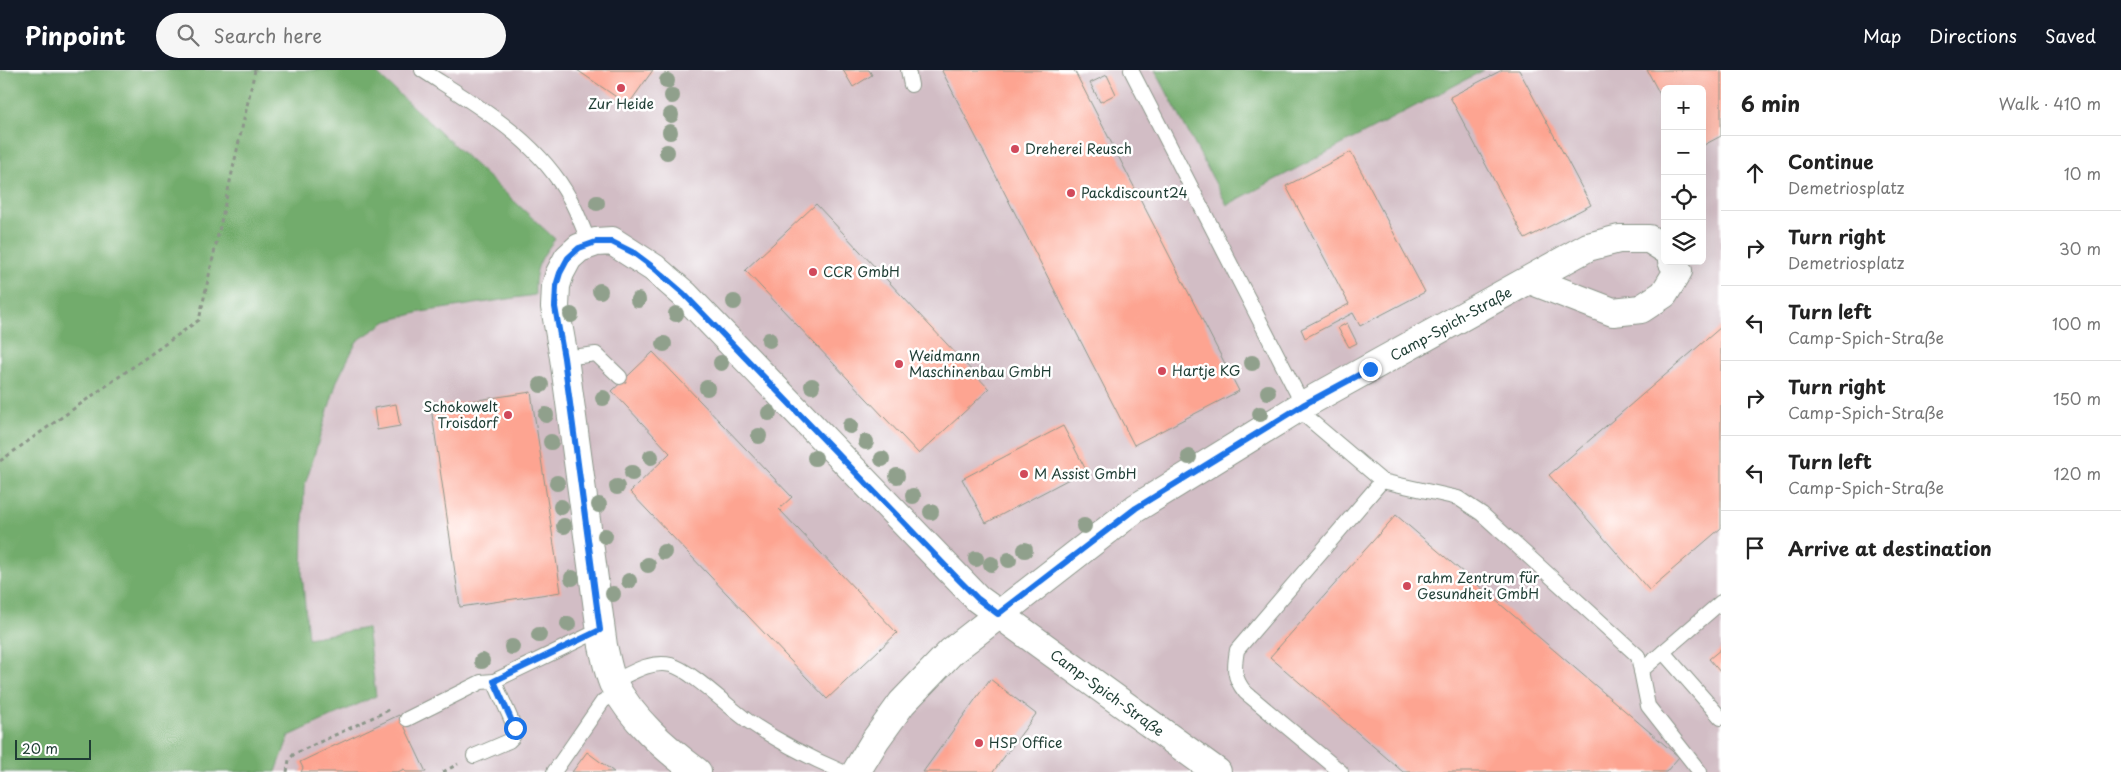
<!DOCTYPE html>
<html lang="en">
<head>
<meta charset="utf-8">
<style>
  body { margin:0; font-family:"Playpen Sans",sans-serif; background:#f6f6f6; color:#222 }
  .controls { position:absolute; right:15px; top:15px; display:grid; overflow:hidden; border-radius:8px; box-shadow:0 5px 20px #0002 }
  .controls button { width:45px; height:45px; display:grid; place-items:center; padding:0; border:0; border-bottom:1px solid #e0e0e0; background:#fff; color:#222; font:25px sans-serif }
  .scale { position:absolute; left:15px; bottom:12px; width:76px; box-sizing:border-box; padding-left:5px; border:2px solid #1f3d34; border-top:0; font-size:14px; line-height:18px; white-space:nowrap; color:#1f3d34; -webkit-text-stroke:4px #fff; paint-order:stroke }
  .stop { position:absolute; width:15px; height:15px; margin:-11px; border:4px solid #1a73e8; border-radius:50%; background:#fff }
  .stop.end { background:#1a73e8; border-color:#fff; box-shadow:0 1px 5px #0008 }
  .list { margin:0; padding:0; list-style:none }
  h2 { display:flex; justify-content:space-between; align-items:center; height:65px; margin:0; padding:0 20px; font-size:21px }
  h2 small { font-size:16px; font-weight:400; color:#767676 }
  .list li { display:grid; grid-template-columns:32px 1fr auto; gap:15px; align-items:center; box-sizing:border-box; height:75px; padding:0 20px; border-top:1px solid #e0e0e0 }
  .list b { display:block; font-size:19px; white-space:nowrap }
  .list p { margin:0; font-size:16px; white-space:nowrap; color:#767676 }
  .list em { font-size:16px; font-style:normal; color:#767676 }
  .icon { flex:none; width:28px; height:28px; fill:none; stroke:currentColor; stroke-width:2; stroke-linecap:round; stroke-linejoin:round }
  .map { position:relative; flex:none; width:1721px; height:702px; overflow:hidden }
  header { display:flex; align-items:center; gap:30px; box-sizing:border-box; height:70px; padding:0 25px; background:#111827; color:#fff }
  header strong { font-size:24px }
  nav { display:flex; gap:28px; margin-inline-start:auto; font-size:18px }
  .search { width:350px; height:45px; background:#f6f6f6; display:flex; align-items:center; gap:12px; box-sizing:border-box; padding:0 18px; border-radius:28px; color:#767676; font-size:19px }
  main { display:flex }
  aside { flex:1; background:#fff }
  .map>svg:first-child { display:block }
  .industrial { fill:#d2bdc5; fill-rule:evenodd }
  .forest { fill:#72ac6c; stroke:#487450 }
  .building { fill:#fda491 }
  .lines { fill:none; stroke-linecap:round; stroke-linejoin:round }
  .lane-casing { stroke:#8c968a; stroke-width:16 }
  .street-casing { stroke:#8c968a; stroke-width:30 }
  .path { stroke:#8c968a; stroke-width:3; stroke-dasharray:4 4; stroke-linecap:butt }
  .lane { stroke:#fff; stroke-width:14 }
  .street { stroke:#fff; stroke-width:28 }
  .tree { fill:#90a08c }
  .route { stroke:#1a73e8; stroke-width:6 }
  .poi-dot { fill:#d1495b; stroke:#fff; stroke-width:2 }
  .labels { text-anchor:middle; stroke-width:5; stroke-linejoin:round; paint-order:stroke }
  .poi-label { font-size:14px; fill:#1f3d34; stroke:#fff; text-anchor:start }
  .street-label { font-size:14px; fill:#1f3d34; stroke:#fff }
</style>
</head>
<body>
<header>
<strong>Pinpoint</strong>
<div class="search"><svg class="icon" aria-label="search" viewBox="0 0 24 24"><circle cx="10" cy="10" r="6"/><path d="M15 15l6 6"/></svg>Search here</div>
<nav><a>Map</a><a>Directions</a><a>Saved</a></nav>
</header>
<main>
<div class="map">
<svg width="1721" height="702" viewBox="0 0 1721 702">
  <rect width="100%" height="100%" fill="#fff"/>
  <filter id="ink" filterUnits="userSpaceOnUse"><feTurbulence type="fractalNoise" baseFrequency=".02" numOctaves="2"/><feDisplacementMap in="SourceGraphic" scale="10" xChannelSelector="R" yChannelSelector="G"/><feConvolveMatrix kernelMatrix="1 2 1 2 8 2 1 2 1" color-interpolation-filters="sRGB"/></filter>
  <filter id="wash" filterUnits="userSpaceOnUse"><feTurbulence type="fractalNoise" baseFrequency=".0096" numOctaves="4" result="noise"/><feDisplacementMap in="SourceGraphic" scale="20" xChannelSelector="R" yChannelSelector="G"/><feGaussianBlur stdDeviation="1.12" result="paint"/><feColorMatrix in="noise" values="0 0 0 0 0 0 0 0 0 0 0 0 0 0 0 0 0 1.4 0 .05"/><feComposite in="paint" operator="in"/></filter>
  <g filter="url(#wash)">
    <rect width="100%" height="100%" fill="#f9efe1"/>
    <!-- industrial -->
    <path class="industrial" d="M373,0H1155L1227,135L1484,0H1721V702H276L289,666L376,626L308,568L302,503L304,418L337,311L357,271L387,251L534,207L540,190L555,169ZM1665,19H1702V191H1665Z"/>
    <!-- forest -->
    <g class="forest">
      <path d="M0,0H373L555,169C540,189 534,198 535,225L421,242L387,251L357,271L337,311L304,418L302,503L308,568L367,558L376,626L289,666L276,702H0Z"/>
      <polygon points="1155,0 1484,0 1227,135"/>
    </g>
    <g id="blocks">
      <!-- building -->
      <g class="building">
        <polygon points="577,0 653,0 628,35"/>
        <polygon points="843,0 869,0 872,5 853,17"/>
        <polygon points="943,0 1074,0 1239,321 1134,375 942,1"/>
        <polygon points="1502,0 1519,0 1591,135 1525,169 1450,27"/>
        <polygon points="1647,0 1721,0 1721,66 1702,76 1702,19 1665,19 1665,34"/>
        <polygon points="1107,5 1116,24 1100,32 1090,13"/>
        <polygon points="1351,82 1425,222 1360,256 1353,243 1305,268 1301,259 1349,234 1286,116"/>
        <polygon points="816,134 989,319 919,384 745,200"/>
        <polygon points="1347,253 1357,273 1349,277 1338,258"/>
        <polygon points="1721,257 1721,458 1649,520 1549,405"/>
        <polygon points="653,282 792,427 779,439 897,563 827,629 630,422 670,383 612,321"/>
        <polygon points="531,322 561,522 460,537 431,337"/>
        <polygon points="396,334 400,356 377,360 374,338"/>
        <polygon points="1063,356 1086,400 986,453 962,409"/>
        <polygon points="1396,445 1679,687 1666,702 1403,702 1270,587"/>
        <polygon points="1721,579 1721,603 1709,589"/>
        <polygon points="990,609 1036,644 993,702 923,702"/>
        <polygon points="399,645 426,702 406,702 404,699 398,702 301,702 303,698 300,692"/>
        <polygon points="587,682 614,702 572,702"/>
      </g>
    </g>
  </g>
  <g filter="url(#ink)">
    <use href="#blocks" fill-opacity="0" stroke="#8c968a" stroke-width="1"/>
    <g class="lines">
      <defs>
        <g id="lane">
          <path d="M422,0C477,36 538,69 570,129C578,143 583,159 590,174"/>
          <polyline points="908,0 911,15"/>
          <polyline points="1131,0 1303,335"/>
          <polyline points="564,288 596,284 620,307"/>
          <polyline points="1297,339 1382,411 1458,428 1482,444 1638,586 1648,636 1700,702"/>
          <polyline points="1663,582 1721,648"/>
          <polyline points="1641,601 1721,532"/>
          <path d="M613,612C631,603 651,590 671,595C691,600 729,638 748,651C779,672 810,688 843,702"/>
          <polyline points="407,649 481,612 494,611 600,560"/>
          <path d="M474,686L509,671C514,667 515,664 515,658L494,611"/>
          <polyline points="554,702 603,631 619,622"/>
          <path d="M1341,702L1245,622C1233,607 1234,598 1237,580L1382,411"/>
        </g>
        <g id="street">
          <polyline points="1530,210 1613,242 1641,239 1664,224 1678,201 1672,191"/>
          <path d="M697,702C665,678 632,650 613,613C608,601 606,588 603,576L564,288L555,237L556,216L560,203L568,188L579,178L596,172L612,171L654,198L684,224L978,529L1217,702"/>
          <polyline points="856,702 876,669 902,633 952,581 1136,438 1303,335 1588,177 1619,169 1649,169 1665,179"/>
        </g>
      </defs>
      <!-- lane casing -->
      <use href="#lane" class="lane-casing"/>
      <!-- street casing -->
      <use href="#street" class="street-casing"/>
      <!-- path -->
      <g class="path">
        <polyline points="0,391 199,250 255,0"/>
        <polyline points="287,702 289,690 294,684 391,639"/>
        <polyline points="443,702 458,694"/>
      </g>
      <!-- lane -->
      <use href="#lane" class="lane"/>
      <!-- street -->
      <use href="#street" class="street"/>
    </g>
    <!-- trees -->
    <g class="tree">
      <circle cx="667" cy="11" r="8"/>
      <circle cx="672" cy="26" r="8"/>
      <circle cx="671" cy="45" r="8"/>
      <circle cx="670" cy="62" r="8"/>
      <circle cx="667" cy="82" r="8"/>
      <circle cx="597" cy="133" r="8"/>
      <circle cx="600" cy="221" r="8"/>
      <circle cx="638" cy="230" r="8"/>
      <circle cx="734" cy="232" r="8"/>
      <circle cx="676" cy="244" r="8"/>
      <circle cx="571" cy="245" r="8"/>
      <circle cx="769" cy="270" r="8"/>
      <circle cx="664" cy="274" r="8"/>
      <circle cx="721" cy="293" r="8"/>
      <circle cx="1252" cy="293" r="8"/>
      <circle cx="541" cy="315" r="8"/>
      <circle cx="812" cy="316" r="8"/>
      <circle cx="707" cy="318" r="8"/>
      <circle cx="1268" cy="322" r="8"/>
      <circle cx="603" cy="328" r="8"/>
      <circle cx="769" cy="343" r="8"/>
      <circle cx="1260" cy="344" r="8"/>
      <circle cx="546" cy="345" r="8"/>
      <circle cx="850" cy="356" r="8"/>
      <circle cx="759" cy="366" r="8"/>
      <circle cx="551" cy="372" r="8"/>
      <circle cx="866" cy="372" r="8"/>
      <circle cx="651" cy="387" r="8"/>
      <circle cx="1189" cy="387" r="8"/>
      <circle cx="815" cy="388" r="8"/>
      <circle cx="882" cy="389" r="8"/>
      <circle cx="632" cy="403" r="8"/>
      <circle cx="897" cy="406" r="8"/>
      <circle cx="557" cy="413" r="8"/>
      <circle cx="617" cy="417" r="8"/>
      <circle cx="913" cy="426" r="8"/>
      <circle cx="599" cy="435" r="8"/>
      <circle cx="561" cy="437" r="8"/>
      <circle cx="931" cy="442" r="8"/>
      <circle cx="564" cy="456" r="8"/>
      <circle cx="1084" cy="456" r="8"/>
      <circle cx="605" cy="466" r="8"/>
      <circle cx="1025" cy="480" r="8"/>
      <circle cx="664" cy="482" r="8"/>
      <circle cx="976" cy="489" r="8"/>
      <circle cx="1009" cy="490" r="8"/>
      <circle cx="991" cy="494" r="8"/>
      <circle cx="648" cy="495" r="8"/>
      <circle cx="572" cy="508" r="8"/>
      <circle cx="629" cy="511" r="8"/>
      <circle cx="613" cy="524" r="8"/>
      <circle cx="568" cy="554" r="8"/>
      <circle cx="539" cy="565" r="8"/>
      <circle cx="512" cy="577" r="8"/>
      <circle cx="482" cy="591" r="8"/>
    </g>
  </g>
  <g class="lines" filter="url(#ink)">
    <!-- route -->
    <polyline class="route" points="515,658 494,611 600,560 564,288 555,237 556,216 560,203 568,188 579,178 596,172 612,172 634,183 654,198 684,224 959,510 978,529 998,544 1136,438 1303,335 1370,299"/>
  </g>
  <!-- markers -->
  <g class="poi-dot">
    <circle cx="621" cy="18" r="5"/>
    <circle cx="1015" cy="79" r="5"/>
    <circle cx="1071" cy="123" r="5"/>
    <circle cx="813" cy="202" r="5"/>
    <circle cx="899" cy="294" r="5"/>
    <circle cx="1162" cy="301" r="5"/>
    <circle cx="508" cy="345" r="5"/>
    <circle cx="1024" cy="404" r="5"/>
    <circle cx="1407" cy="516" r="5"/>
    <circle cx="979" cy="673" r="5"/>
  </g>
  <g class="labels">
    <!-- poi labels -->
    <g class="poi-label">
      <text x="621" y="39" text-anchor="middle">Zur Heide</text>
      <text x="1025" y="84">Dreherei Reusch</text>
      <text x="1081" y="128">Packdiscount24</text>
      <text x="823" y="207">CCR GmbH</text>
      <text x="909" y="291">Weidmann<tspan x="909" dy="16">Maschinenbau GmbH</tspan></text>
      <text x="1172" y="306">Hartje KG</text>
      <text x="498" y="342" text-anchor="end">Schokowelt<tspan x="498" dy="16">Troisdorf</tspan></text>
      <text x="1034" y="409">M Assist GmbH</text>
      <text x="1417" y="513">rahm Zentrum für<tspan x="1417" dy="16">Gesundheit GmbH</tspan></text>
      <text x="989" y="678">HSP Office</text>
    </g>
    <!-- street labels -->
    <g class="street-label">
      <text transform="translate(1451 254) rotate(-29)" y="5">Camp-Spich-Straße</text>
      <text transform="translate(1107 623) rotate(36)" y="5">Camp-Spich-Straße</text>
    </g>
  </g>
</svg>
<div class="controls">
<button>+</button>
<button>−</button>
<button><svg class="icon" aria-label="locate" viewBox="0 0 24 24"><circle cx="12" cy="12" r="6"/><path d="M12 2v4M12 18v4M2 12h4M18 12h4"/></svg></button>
<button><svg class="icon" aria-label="layers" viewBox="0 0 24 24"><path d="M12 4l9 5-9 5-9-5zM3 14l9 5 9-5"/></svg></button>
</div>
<div class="scale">20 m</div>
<div class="stop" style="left:515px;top:658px"></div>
<div class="stop end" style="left:1370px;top:299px"></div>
</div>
<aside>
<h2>6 min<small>Walk · 410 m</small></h2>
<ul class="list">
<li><svg class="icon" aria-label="ahead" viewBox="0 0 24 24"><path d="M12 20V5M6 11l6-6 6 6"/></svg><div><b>Continue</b><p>Demetriosplatz</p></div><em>10 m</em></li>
<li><svg class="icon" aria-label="right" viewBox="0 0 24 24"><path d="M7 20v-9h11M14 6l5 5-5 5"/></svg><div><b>Turn right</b><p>Demetriosplatz</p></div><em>30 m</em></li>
<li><svg class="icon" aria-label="left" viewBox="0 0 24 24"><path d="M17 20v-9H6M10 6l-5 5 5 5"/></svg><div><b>Turn left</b><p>Camp-Spich-Straße</p></div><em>100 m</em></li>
<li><svg class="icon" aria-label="right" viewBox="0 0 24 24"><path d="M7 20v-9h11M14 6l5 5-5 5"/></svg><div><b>Turn right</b><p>Camp-Spich-Straße</p></div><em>150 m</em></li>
<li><svg class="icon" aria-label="left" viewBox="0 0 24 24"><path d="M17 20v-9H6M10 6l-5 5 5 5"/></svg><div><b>Turn left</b><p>Camp-Spich-Straße</p></div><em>120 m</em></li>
<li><svg class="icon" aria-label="arrive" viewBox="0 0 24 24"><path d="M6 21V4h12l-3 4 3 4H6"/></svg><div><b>Arrive at destination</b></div></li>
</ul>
</aside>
</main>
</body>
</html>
